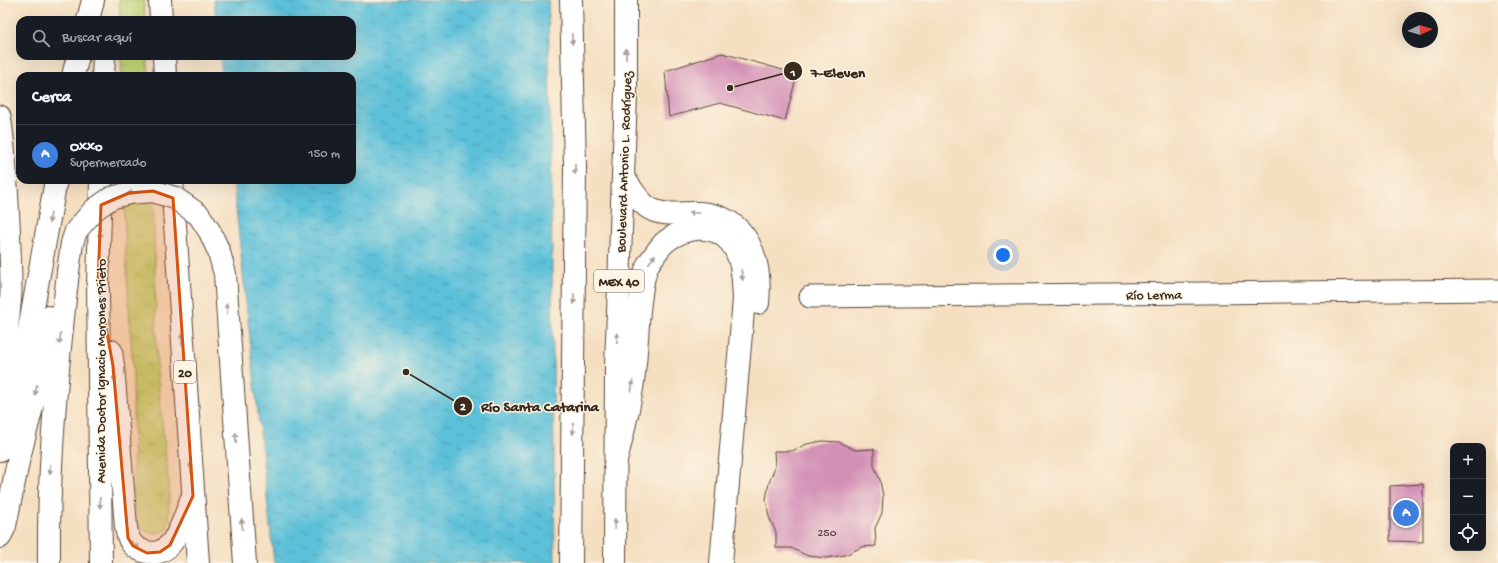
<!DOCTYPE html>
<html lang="es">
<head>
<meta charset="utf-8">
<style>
  body { margin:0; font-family:"Gochi Hand",sans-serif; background:#242831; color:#f1f3f6 }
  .controls { position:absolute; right:12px; bottom:12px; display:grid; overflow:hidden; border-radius:8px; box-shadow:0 4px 16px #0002 }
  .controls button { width:36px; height:36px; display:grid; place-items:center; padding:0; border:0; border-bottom:1px solid #363941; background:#171b24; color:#f1f3f6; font:20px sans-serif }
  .compass { position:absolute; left:1402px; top:12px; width:36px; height:36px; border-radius:50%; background:#171b24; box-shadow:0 4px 16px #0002; rotate:86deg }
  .you { position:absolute; left:1003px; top:255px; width:14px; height:14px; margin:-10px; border:3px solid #fff; border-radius:50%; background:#1a73e8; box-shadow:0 0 0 6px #1a73e833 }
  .badge { display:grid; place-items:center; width:26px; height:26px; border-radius:50%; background:#0b8043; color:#fff; font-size:13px; font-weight:700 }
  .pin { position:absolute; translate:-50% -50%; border:2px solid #fff; box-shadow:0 1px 4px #0006 }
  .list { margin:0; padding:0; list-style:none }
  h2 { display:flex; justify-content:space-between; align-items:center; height:52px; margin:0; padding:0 16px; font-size:17px }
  h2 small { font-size:13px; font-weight:400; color:#9ea1a6 }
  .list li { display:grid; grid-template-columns:26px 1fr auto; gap:12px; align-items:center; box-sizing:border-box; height:60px; padding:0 16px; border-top:1px solid #363941 }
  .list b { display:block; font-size:15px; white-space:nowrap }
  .list p { margin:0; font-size:13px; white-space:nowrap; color:#9ea1a6 }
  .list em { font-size:13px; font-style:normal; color:#9ea1a6 }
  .icon { flex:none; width:22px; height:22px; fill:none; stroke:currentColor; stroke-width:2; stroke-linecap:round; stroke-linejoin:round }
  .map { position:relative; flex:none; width:1498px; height:563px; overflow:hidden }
  .search { position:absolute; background:#171b24; box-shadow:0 4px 16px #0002; left:16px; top:16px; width:340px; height:44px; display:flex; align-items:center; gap:10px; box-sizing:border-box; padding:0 14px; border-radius:12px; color:#9ea1a6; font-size:15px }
  .panel { position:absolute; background:#171b24; box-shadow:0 4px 16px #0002; left:16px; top:72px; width:340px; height:112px; border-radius:12px }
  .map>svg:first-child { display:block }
  .grass { fill:url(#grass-tufts); stroke:#7e804b }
  .water { fill:url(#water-ripples); stroke:#4b757c }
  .building { fill:#d390b6 }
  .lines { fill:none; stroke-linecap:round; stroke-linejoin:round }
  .minor-casing { stroke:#574536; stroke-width:23 }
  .major-casing { stroke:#574536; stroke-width:24 }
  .highway-casing { stroke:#574536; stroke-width:24 }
  .minor { stroke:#fff; stroke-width:21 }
  .major { stroke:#fff; stroke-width:22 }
  .highway { stroke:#fff; stroke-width:22 }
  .major-bridge-casing { stroke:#574536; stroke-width:24; stroke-linecap:butt }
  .major-bridge { stroke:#fff; stroke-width:22 }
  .oneway { fill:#a79f9a }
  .marked { fill:#d7540e; fill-opacity:0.2; stroke:#d7540e; stroke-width:3; stroke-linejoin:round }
  .labels { text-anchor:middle; stroke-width:3; stroke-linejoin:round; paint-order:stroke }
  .number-label { font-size:12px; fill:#614444 }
  .shield { fill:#fcf5e5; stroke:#75675a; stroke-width:1 }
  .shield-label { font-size:13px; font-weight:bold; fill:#3b2a1e }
  .street-label { font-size:14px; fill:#3b2a1e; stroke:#fcf5e5 }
  .leader { fill:none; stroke:#3b2a1e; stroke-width:1.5 }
  .callout-dot { fill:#3b2a1e; stroke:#fcf5e5; stroke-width:1.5 }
  .mark-label { font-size:12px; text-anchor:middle; font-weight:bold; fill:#fff }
  .callout-label { font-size:15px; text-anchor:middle; font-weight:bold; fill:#3b2a1e; stroke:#fcf5e5; stroke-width:3; stroke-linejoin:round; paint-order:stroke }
</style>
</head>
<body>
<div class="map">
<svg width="1498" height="563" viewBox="0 0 1498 563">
  <defs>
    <pattern id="grass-tufts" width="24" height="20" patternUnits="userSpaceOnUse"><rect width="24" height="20" fill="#c2d578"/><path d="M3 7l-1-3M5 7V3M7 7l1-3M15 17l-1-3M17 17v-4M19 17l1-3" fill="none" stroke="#a8b767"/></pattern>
    <pattern id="water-ripples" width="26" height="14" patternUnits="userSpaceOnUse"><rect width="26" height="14" fill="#5bc0d9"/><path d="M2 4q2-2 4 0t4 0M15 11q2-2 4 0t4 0" fill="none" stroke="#4c9caf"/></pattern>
  </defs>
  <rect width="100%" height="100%" fill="#fcf5e5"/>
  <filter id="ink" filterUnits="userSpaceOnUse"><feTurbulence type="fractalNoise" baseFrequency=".025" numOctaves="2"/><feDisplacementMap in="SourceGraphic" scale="8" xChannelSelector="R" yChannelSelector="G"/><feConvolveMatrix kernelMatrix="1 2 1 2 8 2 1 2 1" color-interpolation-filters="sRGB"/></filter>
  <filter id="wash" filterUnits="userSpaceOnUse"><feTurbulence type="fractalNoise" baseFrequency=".012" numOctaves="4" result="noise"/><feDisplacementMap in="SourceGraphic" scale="16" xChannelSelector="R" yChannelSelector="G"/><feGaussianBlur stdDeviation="0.9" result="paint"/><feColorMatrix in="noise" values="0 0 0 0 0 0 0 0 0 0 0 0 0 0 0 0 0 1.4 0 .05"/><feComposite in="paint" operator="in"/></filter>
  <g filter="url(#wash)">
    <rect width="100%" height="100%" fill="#f5dfc1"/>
    <!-- grass -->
    <g class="grass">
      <polygon points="119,0 143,0 145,20 120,20"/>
      <polygon points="121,56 147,56 149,76 122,76"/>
      <path d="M124,180H153L157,372L169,488V520L167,530C152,536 145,533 134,522L133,371L125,240Z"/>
    </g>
    <!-- water -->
    <polygon class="water" points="214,0 548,0 551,166 555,563 274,563 233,180 352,180 352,76 222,76 220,56 352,56 352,20 216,20"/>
    <g id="blocks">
      <!-- building -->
      <g class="building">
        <polygon points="722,53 797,74 785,121 720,103 669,117 665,71"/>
        <polygon points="823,441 839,442 855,450 874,449 874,466 880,480 883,496 882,513 875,528 876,546 862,547 845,555 826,558 808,556 791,548 776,548 776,532 769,517 766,499 769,483 775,467 774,451 792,451 807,444"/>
        <polygon points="1423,484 1423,542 1390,541 1390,486"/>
      </g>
    </g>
  </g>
  <g filter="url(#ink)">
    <use href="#blocks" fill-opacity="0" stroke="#574536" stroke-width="1"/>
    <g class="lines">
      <defs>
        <g id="minor">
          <path d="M0,116C6,151 7,187 9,222C10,246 11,269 11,292C10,311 7,329 6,347C4,368 5,390 10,411"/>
          <polyline points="810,297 1498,290"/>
        </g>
        <g id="major">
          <polyline points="160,0 161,20"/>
          <polyline points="88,20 93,0"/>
          <polyline points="164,56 165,76"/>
          <polyline points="73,76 78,56"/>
          <polyline points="103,76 104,56"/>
          <polyline points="101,180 98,283 101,563"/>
          <polyline points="172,180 198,563"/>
          <path d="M111,351L113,366L126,527C128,539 131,547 143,551C173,562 183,521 191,500"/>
          <polyline points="0,450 10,413 29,330 56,180"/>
          <polyline points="239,477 245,563"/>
          <polyline points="0,537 5,526 18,462 35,395 49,317"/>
          <path d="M49,563C48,465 57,369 68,272"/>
        </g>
        <g id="highway">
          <polyline points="571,0 575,166 571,563"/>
          <path d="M623,177C630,186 637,199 646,206C661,218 682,212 700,213C749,217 762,261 758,303"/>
          <path d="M615,465C621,440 628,414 632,388C636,363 637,336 639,310C641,296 642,275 649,263C653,257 659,248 664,243C683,227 714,221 731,243C743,258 743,280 744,299L721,563"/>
          <polyline points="615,563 616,366 626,94 626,0"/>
        </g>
      </defs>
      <!-- minor casing -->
      <use href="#minor" class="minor-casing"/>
      <!-- major casing -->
      <use href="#major" class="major-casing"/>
      <!-- highway casing -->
      <use href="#highway" class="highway-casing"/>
      <!-- minor -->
      <use href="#minor" class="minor"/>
      <!-- major -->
      <use href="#major" class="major"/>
      <!-- highway -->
      <use href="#highway" class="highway"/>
      <defs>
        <polyline id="major-bridge" points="68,272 72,243 76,231 94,210 111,198 129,193 153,191 175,198 199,215 210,232 219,252 225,274 239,477"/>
      </defs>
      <!-- major-bridge casing -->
      <use href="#major-bridge" class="major-bridge-casing"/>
      <!-- major-bridge -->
      <use href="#major-bridge" class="major-bridge"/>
    </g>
    <!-- one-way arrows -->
    <defs><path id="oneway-solid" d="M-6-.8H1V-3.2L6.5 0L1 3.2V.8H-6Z"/></defs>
    <g class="oneway">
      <use href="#oneway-solid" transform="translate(572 39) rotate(88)"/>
      <use href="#oneway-solid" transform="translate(626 54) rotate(-90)"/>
      <use href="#oneway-solid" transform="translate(575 169) rotate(90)"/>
      <use href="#oneway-solid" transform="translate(133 193) rotate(173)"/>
      <use href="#oneway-solid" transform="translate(694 213) rotate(-180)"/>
      <use href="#oneway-solid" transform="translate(50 218) rotate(101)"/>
      <use href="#oneway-solid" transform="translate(100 233) rotate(92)"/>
      <use href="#oneway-solid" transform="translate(652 259) rotate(-54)"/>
      <use href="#oneway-solid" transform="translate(742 275) rotate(82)"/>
      <use href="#oneway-solid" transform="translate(574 299) rotate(91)"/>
      <use href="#oneway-solid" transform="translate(227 309) rotate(-94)"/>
      <use href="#oneway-solid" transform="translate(617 338) rotate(-88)"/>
      <use href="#oneway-solid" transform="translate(60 339) rotate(96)"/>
      <use href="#oneway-solid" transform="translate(182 339) rotate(-94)"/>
      <use href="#oneway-solid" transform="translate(114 376) rotate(85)"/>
      <use href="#oneway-solid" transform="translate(632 386) rotate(-82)"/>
      <use href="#oneway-solid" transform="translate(36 390) rotate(101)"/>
      <use href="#oneway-solid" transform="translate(573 429) rotate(91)"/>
      <use href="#oneway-solid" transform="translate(236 438) rotate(-94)"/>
      <use href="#oneway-solid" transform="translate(191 468) rotate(-94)"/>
      <use href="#oneway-solid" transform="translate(50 469) rotate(93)"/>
      <use href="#oneway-solid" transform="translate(100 503) rotate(89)"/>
      <use href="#oneway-solid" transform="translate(242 524) rotate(-94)"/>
      <use href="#oneway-solid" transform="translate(615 524) rotate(-90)"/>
      <use href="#oneway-solid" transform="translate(135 545) rotate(45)"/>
    </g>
  </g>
  <!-- marked area -->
  <path class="marked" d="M153,191L173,198L193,496L170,545L160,552L147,553L133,546L128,538L113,366L98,283L101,205L129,193Z"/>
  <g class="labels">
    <!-- number labels -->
    <g class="number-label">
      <text x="827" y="536">250</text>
    </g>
    <!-- shield labels -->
    <g class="shield">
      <rect x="594" y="270" width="50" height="22" rx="3"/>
      <rect x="174" y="361" width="22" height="22" rx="3"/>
    </g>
    <g class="shield-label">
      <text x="619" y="286">MEX 40</text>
      <text x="185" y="377">20</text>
    </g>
    <!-- street labels -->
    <g class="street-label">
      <text transform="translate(623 162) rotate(-88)" y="5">Boulevard Antonio L. Rodríguez</text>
      <text transform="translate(1154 294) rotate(-1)" y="5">Río Lerma</text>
      <text transform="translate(100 371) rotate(-90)" y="5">Avenida Doctor Ignacio Morones Prieto</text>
    </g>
  </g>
  <!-- callouts -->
  <path class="leader" d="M730 88L793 71M406 372L463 406"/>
  <g class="callout-dot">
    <circle cx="730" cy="88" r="4"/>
    <circle cx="406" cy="372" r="4"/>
    <circle cx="793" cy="71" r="10"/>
    <circle cx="463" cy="406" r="10"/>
  </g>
  <g class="mark-label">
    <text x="793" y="76">1</text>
    <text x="463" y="410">2</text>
  </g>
  <g class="callout-label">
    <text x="838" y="77">7-Eleven</text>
    <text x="540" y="411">Río Santa Catarina</text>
  </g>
</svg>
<div class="controls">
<button>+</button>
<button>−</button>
<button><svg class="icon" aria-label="locate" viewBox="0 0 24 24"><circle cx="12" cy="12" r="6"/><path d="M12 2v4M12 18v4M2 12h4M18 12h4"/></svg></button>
</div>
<svg class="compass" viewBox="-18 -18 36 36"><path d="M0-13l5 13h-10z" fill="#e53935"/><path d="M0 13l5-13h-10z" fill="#9ea1a6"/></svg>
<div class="you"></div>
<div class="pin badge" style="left:1406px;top:513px;background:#3f7fe0">A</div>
<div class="search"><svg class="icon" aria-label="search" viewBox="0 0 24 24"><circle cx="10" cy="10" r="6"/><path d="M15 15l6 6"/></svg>Buscar aquí</div>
<section class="panel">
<h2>Cerca<small></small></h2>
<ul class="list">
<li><span class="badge" style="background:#3f7fe0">A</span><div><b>Oxxo</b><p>Supermercado</p></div><em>150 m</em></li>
</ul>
</section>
</div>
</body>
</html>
